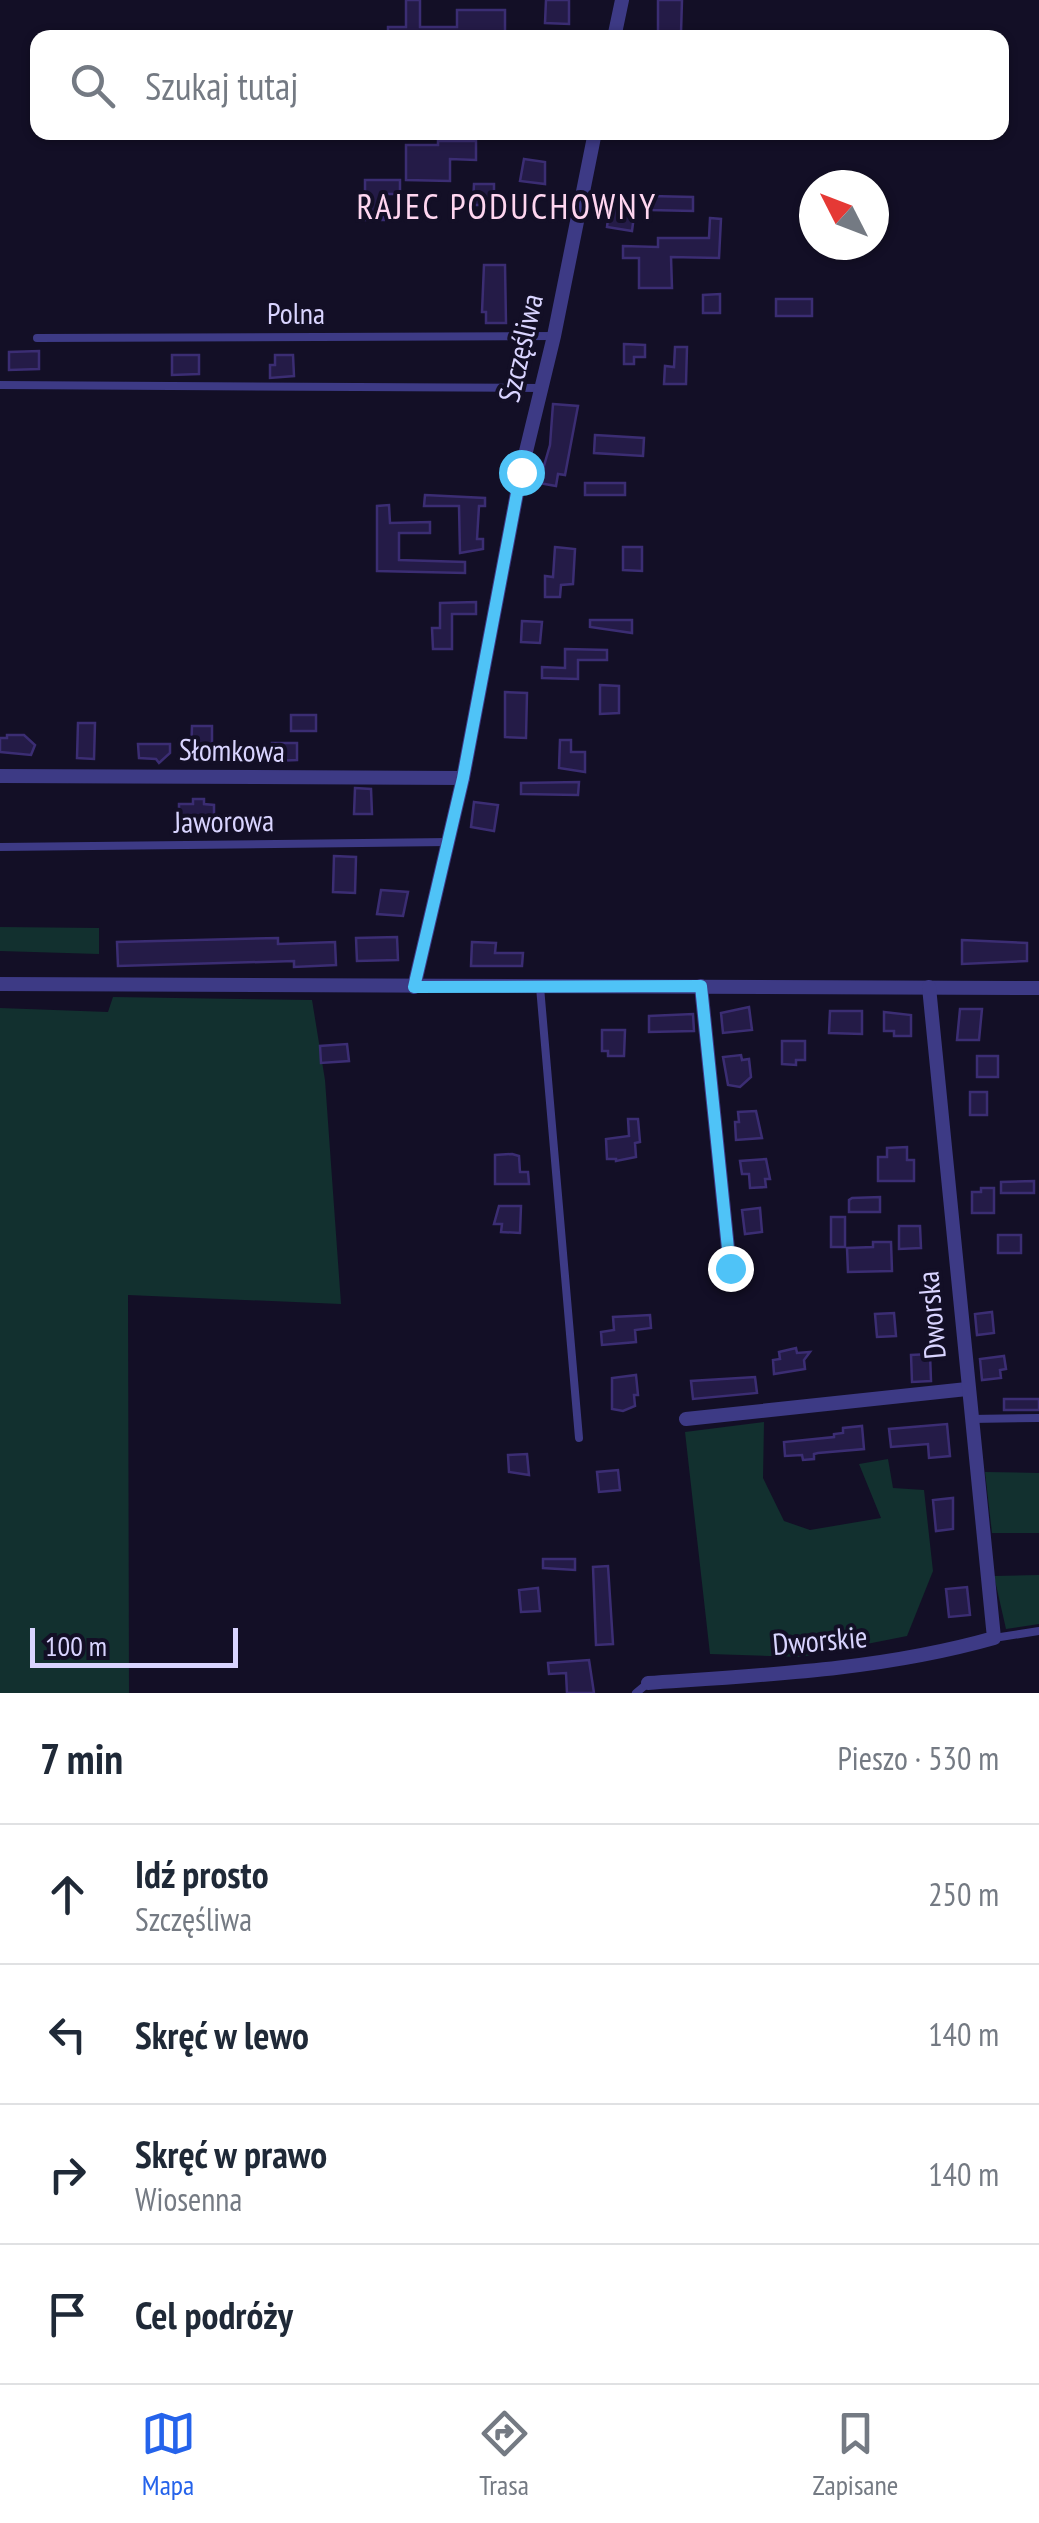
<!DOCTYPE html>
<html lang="pl">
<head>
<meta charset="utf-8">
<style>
  body { margin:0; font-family:"PT Sans Narrow",sans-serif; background:#f6f6f7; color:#1f2937 }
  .compass { position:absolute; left:799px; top:170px; width:90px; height:90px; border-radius:50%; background:#fff; box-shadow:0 2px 8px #0004; rotate:312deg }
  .scale { position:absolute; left:30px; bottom:25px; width:208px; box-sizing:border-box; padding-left:10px; border:5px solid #d9d4ff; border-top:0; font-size:28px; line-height:35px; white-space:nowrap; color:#d9d4ff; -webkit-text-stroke:8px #130f26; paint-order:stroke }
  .stop { position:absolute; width:30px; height:30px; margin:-22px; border:8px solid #4fc3f7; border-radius:50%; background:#fff }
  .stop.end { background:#4fc3f7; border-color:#fff; box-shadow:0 2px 10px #0008 }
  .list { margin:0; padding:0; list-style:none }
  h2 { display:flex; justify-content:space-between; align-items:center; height:130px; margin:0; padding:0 40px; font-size:42px }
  h2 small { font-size:32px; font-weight:400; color:#747a83 }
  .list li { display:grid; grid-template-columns:65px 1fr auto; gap:30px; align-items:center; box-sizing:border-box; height:140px; padding:0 40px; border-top:2px solid #e0e1e3 }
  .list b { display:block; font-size:38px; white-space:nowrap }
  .list p { margin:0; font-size:32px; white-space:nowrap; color:#747a83 }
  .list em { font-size:32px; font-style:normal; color:#747a83 }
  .icon { flex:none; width:55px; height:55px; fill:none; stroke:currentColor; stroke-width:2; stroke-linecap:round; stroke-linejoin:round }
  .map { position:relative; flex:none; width:1039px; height:1693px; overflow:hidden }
  .search { position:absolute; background:#fff; box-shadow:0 2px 8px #0004; left:30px; right:30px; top:30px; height:110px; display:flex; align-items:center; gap:25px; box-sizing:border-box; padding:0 35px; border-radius:20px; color:#747a83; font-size:38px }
  .sheet { height:690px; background:#fff }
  nav { display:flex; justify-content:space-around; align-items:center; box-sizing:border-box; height:140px; border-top:2px solid #e0e1e3; background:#fff; font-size:28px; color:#747a83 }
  nav a { display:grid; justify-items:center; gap:5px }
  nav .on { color:#2563eb }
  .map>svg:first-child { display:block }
  .green { fill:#12302f }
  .building { fill:#241b47; stroke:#3b2d73; stroke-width:2.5 }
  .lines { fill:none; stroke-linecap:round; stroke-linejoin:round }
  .service { stroke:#3d3a85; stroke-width:8 }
  .minor { stroke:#3d3a85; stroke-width:14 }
  .route { stroke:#4fc3f7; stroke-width:12 }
  .labels { text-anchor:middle; stroke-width:8; stroke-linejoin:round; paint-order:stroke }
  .street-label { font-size:30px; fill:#d9d4ff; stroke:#130f26 }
  .quarter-label { font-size:35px; letter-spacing:2.5px; fill:#ffd6f0; stroke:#130f26 }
</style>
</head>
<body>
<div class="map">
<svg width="1039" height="1693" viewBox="0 0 1039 1693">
  <rect width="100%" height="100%" fill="#130f26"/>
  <!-- green -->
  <g class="green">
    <polygon points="0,927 99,928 99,954 0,951"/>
    <polygon points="113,997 312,1000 325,1080 341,1304 128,1295 129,1693 0,1693 0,1008 108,1012"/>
    <polygon points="764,1422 763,1478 784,1521 810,1530 881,1518 859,1464 888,1459 893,1488 924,1490 933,1571 907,1636 801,1657 710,1654 685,1432"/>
    <polygon points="985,1472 1039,1473 1039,1533 992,1533"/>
    <polygon points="1039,1575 1039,1624 1006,1629 994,1576"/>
  </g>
  <!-- building -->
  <g class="building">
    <polygon points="406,0 420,0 420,27 457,27 457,10 505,10 505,38 388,38 388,27 406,27"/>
    <polygon points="546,0 569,0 569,24 545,23"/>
    <polygon points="658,0 682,0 681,33 658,33"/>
    <polygon points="438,141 476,141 476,160 450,159 450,181 406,180 406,145 438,145"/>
    <polygon points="524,159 545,162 545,184 520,181"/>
    <polygon points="365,180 400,180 400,194 384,194 384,220 365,220"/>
    <polygon points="474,184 494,184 494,205 473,205"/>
    <polygon points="650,196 693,197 693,211 650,210"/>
    <polygon points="610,204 635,208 632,231 607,227"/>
    <polygon points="710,218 721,219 719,258 671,257 672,288 639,288 639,258 623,258 623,246 658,247 658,238 709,238"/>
    <polygon points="484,265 505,265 506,323 486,323 486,312 482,312"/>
    <polygon points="720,294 720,313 703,313 703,295"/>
    <rect x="776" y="299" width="36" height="17"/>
    <polygon points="624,344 645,345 645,357 634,357 634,364 624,364"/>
    <polygon points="675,347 687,347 686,384 664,384 665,366 674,367"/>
    <polygon points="39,351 39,369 9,370 9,352"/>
    <polygon points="172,355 199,355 199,374 172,375"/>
    <polygon points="275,355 293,355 294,376 270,378 270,365 275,365"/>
    <polygon points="553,404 578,406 565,475 558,474 556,486 539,483 550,445"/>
    <polygon points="595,435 644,438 643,456 594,453"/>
    <rect x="585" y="483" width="40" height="12"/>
    <polygon points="425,495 485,498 485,506 479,506 477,539 483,539 483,549 460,553 459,506 424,506"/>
    <polygon points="389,505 390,523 430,522 430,533 399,533 399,560 465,562 465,573 377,571 377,506"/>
    <polygon points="555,547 575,549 573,584 561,585 560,597 545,597 545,576 553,577"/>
    <polygon points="623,547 642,547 642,571 623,570"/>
    <polygon points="476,602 476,614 452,614 452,649 433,649 432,628 440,628 440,603"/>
    <polygon points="590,620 632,620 632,633 590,627"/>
    <polygon points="522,621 542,622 540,643 521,642"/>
    <polygon points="565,649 607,650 607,660 578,660 578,679 542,678 542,667 565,668"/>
    <polygon points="600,685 619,686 619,713 600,714"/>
    <polygon points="505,692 527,693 526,738 505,737"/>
    <rect x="291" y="715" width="25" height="16"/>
    <polygon points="78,723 95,723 94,759 77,758"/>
    <polygon points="192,726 212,726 212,757 191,757"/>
    <polygon points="7,735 24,735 35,745 31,755 0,752 0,738 7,738"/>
    <polygon points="560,740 571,740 571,752 585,752 585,772 559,768"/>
    <polygon points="272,743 297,743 297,760 273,761"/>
    <polygon points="138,744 170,744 170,753 159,763 156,759 139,758"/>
    <polygon points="579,782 578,795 521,794 521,783"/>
    <polygon points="355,788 371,789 372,814 354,814"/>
    <polygon points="193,799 204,799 204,804 214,805 214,823 179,822 179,804 193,804"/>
    <polygon points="474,802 498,805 494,831 471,827"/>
    <polygon points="334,856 356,857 355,893 333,892"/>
    <polygon points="381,890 408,892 403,916 377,914"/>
    <polygon points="397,937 398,960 357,961 356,938"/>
    <polygon points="278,938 278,944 335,942 336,965 294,967 294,961 118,966 117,942"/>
    <polygon points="962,940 1027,943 1027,961 962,964"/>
    <polygon points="472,942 496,943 495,953 523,953 522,966 471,966"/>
    <polygon points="749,1007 752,1030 723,1033 721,1013"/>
    <polygon points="960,1009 982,1009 979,1040 957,1040"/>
    <polygon points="830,1011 862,1011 862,1034 829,1033"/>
    <polygon points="884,1012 911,1015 911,1036 894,1036 894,1031 884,1031"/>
    <polygon points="693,1014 694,1031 649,1032 649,1016"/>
    <polygon points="602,1030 625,1030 624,1056 608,1056 608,1051 602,1051"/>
    <polygon points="782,1041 805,1041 805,1060 796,1060 796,1065 782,1064"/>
    <polygon points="347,1044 349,1061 321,1063 320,1046"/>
    <polygon points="741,1055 742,1060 749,1059 751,1077 740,1087 728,1085 723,1057"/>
    <rect x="977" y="1056" width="21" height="21"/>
    <rect x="970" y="1092" width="17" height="23"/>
    <polygon points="756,1111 762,1138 736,1140 735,1122 739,1122 738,1112"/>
    <polygon points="628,1119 638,1119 640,1142 635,1143 636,1157 616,1161 616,1159 607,1159 606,1139 629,1136"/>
    <polygon points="907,1147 907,1160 914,1160 914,1181 878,1181 878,1157 887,1157 887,1148"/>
    <polygon points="512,1154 519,1156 520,1172 528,1172 529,1184 495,1184 495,1155"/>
    <polygon points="766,1159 770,1179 765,1179 766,1187 750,1188 749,1174 742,1174 740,1161"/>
    <polygon points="1034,1181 1034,1193 1001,1193 1001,1182"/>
    <polygon points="981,1188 994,1188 994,1213 972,1213 972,1192 981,1192"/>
    <polygon points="880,1197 880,1212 849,1212 849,1200 852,1198"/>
    <polygon points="499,1206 521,1206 520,1233 501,1232 502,1224 494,1224"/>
    <polygon points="760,1208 762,1232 745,1234 742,1210"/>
    <rect x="831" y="1217" width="14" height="30"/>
    <polygon points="899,1226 920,1226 921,1248 899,1249"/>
    <rect x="998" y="1235" width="23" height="18"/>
    <polygon points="873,1242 891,1242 892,1271 848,1272 847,1248 873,1247"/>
    <polygon points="992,1312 994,1333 977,1335 975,1314"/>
    <polygon points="894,1313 896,1336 877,1337 875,1314"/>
    <polygon points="650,1315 651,1328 635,1330 636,1342 602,1345 601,1332 614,1330 613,1317"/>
    <polygon points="796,1348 797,1353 810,1352 804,1360 805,1369 774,1374 773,1360 780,1359 779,1352"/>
    <polygon points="930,1354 931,1381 912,1382 911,1355"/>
    <polygon points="1004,1356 1006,1369 1000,1370 1001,1378 982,1380 980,1359"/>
    <polygon points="636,1375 638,1395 634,1395 635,1406 623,1411 612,1409 612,1378"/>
    <polygon points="755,1377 757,1393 693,1399 691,1381"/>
    <rect x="1004" y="1399" width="35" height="11"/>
    <polygon points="947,1424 950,1456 929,1458 928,1444 891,1447 889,1429"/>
    <polygon points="862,1426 864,1449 818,1453 814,1454 814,1459 803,1460 802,1455 785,1456 784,1442 834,1437 834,1434 843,1433 843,1428"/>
    <polygon points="527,1454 529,1475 509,1472 508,1455"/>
    <polygon points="618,1470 620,1490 599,1492 597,1472"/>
    <polygon points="953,1498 953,1529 936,1531 933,1500"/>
    <polygon points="543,1559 575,1559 575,1570 543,1568"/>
    <polygon points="608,1566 613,1644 596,1645 593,1567"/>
    <polygon points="967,1587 970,1615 949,1617 946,1589"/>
    <polygon points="538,1588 540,1611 521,1612 519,1590"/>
    <polygon points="589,1660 594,1693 567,1693 566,1673 549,1674 548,1663"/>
  </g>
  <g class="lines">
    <!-- service -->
    <g class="service">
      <polyline points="37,338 554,336"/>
      <polyline points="0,385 540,388"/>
      <polyline points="0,847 449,842"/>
      <polyline points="540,987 579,1438"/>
      <polyline points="970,1419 1039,1418"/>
      <polyline points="994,1638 1039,1631"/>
      <polyline points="636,1693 648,1683"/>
    </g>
    <!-- minor -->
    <g class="minor">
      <polyline points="614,38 622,0"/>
      <polyline points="0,776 463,778"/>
      <polyline points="0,984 1039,988"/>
      <polyline points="701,986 730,1268"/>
      <polyline points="414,987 463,778 521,472 554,336 595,132"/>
      <polyline points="686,1419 967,1389"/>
      <path d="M648,1683C764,1675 881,1670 994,1638L929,987"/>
    </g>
  </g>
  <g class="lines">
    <!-- route -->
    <polyline class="route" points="521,472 463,778 414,987 701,986 730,1268"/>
  </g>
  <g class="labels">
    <!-- street labels -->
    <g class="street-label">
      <text x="296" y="324">Polna</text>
      <text transform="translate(521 348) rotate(-77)" y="10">Szczęśliwa</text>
      <text transform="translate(232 751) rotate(1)" y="10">Słomkowa</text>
      <text transform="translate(224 822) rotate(-1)" y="10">Jaworowa</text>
      <text transform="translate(932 1315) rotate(-95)" y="10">Dworska</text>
      <text transform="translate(820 1641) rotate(-5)" y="10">Dworskie</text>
    </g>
    <!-- quarter labels -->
    <g class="quarter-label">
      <text x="507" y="219">RAJEC PODUCHOWNY</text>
    </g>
  </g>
</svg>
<svg class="compass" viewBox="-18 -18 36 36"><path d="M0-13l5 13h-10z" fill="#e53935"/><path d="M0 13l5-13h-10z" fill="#747a83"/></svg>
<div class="scale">100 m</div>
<div class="stop" style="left:521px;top:472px"></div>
<div class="stop end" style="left:730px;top:1268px"></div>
<div class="search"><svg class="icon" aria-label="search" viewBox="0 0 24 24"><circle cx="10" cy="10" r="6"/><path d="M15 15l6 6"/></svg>Szukaj tutaj</div>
</div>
<section class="sheet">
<h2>7 min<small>Pieszo · 530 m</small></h2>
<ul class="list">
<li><svg class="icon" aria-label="ahead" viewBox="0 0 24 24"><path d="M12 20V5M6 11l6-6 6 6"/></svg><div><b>Idź prosto</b><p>Szczęśliwa</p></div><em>250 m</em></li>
<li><svg class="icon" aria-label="left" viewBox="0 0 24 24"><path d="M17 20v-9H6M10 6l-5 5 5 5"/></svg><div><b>Skręć w lewo</b></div><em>140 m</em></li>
<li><svg class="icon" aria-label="right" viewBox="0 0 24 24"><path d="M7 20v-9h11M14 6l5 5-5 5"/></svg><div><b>Skręć w prawo</b><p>Wiosenna</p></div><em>140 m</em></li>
<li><svg class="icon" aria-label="arrive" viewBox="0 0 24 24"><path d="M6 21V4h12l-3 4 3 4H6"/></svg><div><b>Cel podróży</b></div></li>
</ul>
</section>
<nav>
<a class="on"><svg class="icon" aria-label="map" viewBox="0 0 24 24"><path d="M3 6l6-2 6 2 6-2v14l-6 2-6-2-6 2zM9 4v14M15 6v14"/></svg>Mapa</a>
<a><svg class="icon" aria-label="directions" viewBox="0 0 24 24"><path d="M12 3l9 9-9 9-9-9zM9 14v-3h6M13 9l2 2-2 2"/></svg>Trasa</a>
<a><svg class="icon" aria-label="saved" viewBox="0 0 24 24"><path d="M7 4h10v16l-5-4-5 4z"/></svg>Zapisane</a>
</nav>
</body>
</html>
